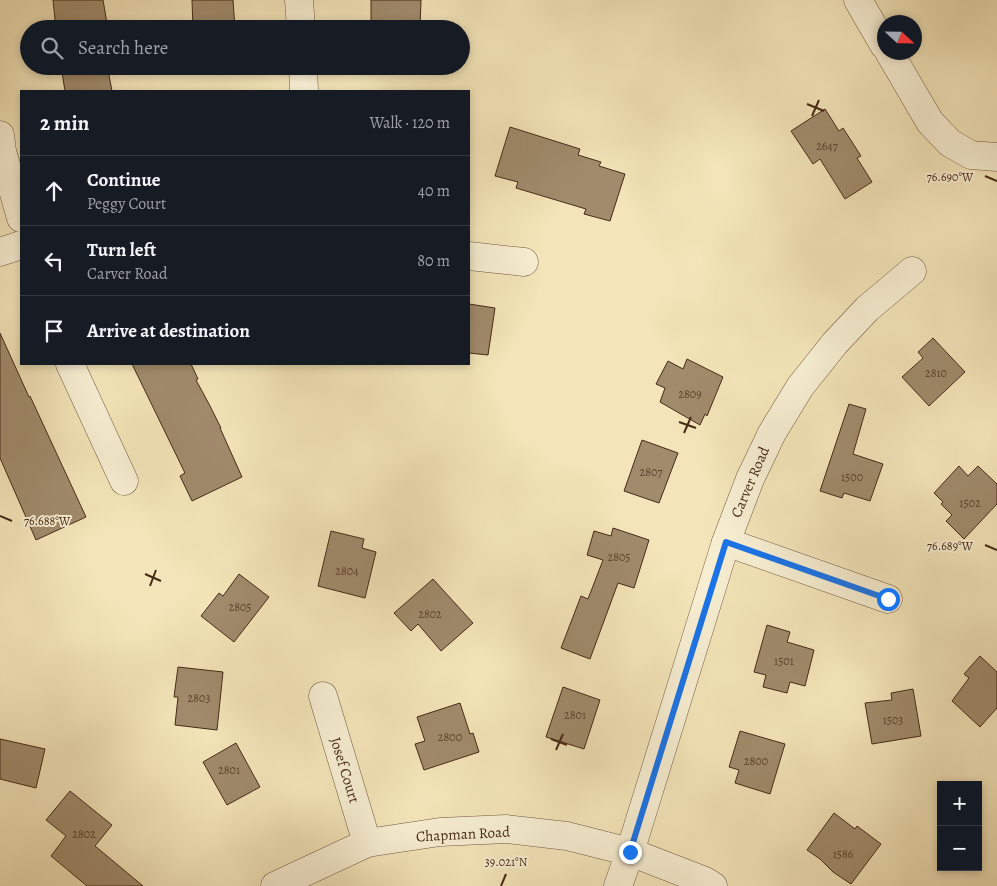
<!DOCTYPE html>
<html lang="en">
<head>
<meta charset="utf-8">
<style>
  body { margin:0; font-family:Alegreya,serif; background:#20242c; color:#f1f3f6 }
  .controls { position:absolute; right:15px; bottom:15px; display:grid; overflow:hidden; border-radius:0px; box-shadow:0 2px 8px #0003 }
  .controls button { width:45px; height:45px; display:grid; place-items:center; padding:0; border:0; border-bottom:1px solid #363941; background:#171b24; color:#f1f3f6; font:25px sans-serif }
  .compass { position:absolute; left:877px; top:15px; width:45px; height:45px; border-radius:50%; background:#171b24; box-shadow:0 2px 8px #0003; rotate:112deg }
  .stop { position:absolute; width:15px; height:15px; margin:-11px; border:4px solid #1a73e8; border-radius:50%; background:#fff }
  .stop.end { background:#1a73e8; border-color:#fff; box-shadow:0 1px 5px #0008 }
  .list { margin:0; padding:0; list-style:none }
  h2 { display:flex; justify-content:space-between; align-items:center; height:65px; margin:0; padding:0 20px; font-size:21px }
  h2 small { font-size:16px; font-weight:400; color:#9ea1a6 }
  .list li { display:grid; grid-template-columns:32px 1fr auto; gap:15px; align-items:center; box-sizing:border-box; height:70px; padding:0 20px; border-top:1px solid #363941 }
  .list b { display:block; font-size:19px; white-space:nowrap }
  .list p { margin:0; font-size:16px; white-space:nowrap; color:#9ea1a6 }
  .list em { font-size:16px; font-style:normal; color:#9ea1a6 }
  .icon { flex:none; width:28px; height:28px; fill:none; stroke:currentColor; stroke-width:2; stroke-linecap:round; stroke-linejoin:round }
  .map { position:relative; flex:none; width:997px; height:886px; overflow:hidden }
  .search { position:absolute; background:#171b24; box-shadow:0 2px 8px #0003; left:20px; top:20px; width:450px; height:55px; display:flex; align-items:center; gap:12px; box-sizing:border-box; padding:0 18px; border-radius:28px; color:#9ea1a6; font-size:19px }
  .panel { position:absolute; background:#171b24; box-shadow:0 2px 8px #0003; left:20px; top:90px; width:450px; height:275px; border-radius:0px }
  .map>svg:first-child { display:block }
  .building { fill:#a08b6c; stroke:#462a18 }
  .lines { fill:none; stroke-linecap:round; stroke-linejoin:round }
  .minor-casing { stroke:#715940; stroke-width:29 }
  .minor { stroke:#f7eed2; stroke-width:28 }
  .route { stroke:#1a73e8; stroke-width:6 }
  .ticks { fill:none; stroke:#462a18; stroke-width:2 }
  .labels { text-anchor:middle; stroke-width:4; stroke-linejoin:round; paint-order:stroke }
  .number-label { font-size:12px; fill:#5c422d }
  .street-label { font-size:15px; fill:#462a18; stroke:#f7eed2 }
  .ticks-label { font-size:12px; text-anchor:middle; fill:#462a18; stroke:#f7eed2; stroke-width:4; stroke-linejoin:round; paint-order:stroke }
</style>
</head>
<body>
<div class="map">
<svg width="997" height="886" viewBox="0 0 997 886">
  <rect width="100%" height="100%" fill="#f3e5b9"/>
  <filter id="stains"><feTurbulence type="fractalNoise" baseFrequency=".004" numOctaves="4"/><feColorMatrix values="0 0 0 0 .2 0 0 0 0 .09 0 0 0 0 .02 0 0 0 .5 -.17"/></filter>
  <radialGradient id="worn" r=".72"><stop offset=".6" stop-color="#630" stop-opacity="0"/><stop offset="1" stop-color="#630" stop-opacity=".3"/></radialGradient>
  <!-- building -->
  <g class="building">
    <polygon points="53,0 103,0 108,29 56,29"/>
    <polygon points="192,0 233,0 235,29 193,29"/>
    <polygon points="371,0 421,0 420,29 376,29 376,23 371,23"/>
    <polygon points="61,66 114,66 114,69 108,70 112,91 65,91"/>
    <polygon points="374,66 420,66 421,73 374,73"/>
    <polygon points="825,109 839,131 843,128 861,156 857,158 872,182 845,199 820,159 813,164 791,131"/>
    <polygon points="510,127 580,149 578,155 601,162 599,166 625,174 610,221 584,214 586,209 516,188 518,182 495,176"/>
    <polygon points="469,304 495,308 488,355 469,353"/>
    <polygon points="0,333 29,397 30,396 86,517 36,540 0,458"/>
    <polygon points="933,338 965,372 929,406 902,377 923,358 918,352"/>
    <polygon points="687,359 723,377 707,416 705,414 700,425 660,402 665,388 656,384 668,361 683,369"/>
    <polygon points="132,364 191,364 198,379 196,380 209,404 221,428 220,428 242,477 192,501 180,476 185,473"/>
    <polygon points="849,404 866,409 853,454 883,464 870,501 844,493 842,498 820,491"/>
    <polygon points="642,440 678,453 659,503 624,491"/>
    <polygon points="959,466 968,476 978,466 997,484 997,504 964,539 946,521 952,515 941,504 943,502 934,493"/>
    <polygon points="613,528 649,540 634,588 618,583 590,659 561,648 581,596 588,599 603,560 587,555 594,531 611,536"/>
    <polygon points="331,531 364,539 362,548 376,552 365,598 318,586"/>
    <polygon points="239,574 269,597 234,642 201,616 219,593 223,596"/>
    <polygon points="433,579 473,623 441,651 418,624 411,631 394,613"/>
    <polygon points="767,625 790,632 787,642 814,650 805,686 790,682 787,693 763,687 766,675 754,672"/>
    <polygon points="980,656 997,672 997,708 980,727 952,701 969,678 964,674"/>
    <polygon points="178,667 223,672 217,730 175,725 178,697 174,697"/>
    <polygon points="563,687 600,700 584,749 546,737"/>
    <polygon points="913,689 921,736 872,744 865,703 892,700 891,693"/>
    <polygon points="460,703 470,734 473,733 479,752 424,770 415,744 425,741 417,717"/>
    <polygon points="740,731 785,744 770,794 735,783 739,770 729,767"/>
    <polygon points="0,739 45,749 36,788 0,779"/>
    <polygon points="236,743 260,787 227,805 203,762"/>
    <polygon points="70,791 112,825 95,846 143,886 87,886 51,856 66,836 46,820"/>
    <polygon points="834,813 855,829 857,826 881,844 851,884 833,872 820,859 807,850"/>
  </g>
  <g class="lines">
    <defs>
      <g id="minor">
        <polyline points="299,0 301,29"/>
        <polyline points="858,0 884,45"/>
        <polyline points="889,52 930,122 950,143 971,155 997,157"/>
        <polyline points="303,66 304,91"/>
        <polyline points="0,135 2,151 21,218"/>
        <polyline points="0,252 21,245"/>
        <polyline points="469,256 524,262"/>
        <polyline points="70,364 124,481"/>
        <polyline points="726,542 888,599"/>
        <polyline points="323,696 367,843"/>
        <polyline points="275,886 367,843 440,832 506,829 567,836 630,852 705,881 713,886"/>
        <polyline points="618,886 630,852 726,542 750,479 772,433 800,387 835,343 867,309 912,271"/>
      </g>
    </defs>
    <!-- minor casing -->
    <use href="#minor" class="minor-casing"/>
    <!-- minor -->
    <use href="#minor" class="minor"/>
  </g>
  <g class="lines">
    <!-- route -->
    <polyline class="route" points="630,852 726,542 888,599"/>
  </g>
  <!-- ticks -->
  <path class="ticks" d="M807,104L824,111M812,116L819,100M985,176L997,181M679,422L696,428M684,433L691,417M0,516L12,521M985,545L997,550M145,574L161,581M150,586L156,570M551,739L567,745M556,750L563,734M501,886L506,874"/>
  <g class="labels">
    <!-- number labels -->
    <g class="number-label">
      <text x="827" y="150">2647</text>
      <text x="936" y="377">2810</text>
      <text x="690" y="398">2809</text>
      <text x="651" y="476">2807</text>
      <text x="852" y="481">1500</text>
      <text x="970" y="507">1502</text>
      <text x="619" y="561">2805</text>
      <text x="347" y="575">2804</text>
      <text x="240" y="611">2805</text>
      <text x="430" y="618">2802</text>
      <text x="784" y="665">1501</text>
      <text x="199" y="702">2803</text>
      <text x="575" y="719">2801</text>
      <text x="893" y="724">1503</text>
      <text x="450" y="741">2800</text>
      <text x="756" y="765">2800</text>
      <text x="229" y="774">2801</text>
      <text x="84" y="838">2802</text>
      <text x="843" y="858">1586</text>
    </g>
    <!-- street labels -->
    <g class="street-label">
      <text transform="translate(750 482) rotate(-67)" y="5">Carver Road</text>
      <text transform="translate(345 770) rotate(73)" y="5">Josef Court</text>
      <text transform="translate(463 834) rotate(-3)" y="5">Chapman Road</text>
    </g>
  </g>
  <g class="ticks-label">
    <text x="950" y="181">76.690°W</text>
    <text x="47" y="525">76.688°W</text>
    <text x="950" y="550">76.689°W</text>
    <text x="506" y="866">39.021°N</text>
  </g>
  <rect width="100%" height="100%" filter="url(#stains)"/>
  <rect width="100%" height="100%" fill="url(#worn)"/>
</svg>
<div class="controls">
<button>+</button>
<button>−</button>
</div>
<svg class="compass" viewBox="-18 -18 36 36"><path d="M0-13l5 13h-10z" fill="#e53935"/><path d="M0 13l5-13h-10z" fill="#9ea1a6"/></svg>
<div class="stop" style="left:888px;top:599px"></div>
<div class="stop end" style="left:630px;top:852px"></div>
<div class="search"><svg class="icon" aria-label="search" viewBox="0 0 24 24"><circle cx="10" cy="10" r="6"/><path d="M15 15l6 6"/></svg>Search here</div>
<section class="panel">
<h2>2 min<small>Walk · 120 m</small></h2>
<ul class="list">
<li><svg class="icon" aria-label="ahead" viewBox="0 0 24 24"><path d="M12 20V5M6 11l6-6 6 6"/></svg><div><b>Continue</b><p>Peggy Court</p></div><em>40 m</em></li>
<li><svg class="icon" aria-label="left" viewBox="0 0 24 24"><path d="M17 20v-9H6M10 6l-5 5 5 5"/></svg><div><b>Turn left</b><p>Carver Road</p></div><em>80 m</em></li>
<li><svg class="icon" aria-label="arrive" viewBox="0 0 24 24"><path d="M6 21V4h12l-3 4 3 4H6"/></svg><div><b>Arrive at destination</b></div></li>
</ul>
</section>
</div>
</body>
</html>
